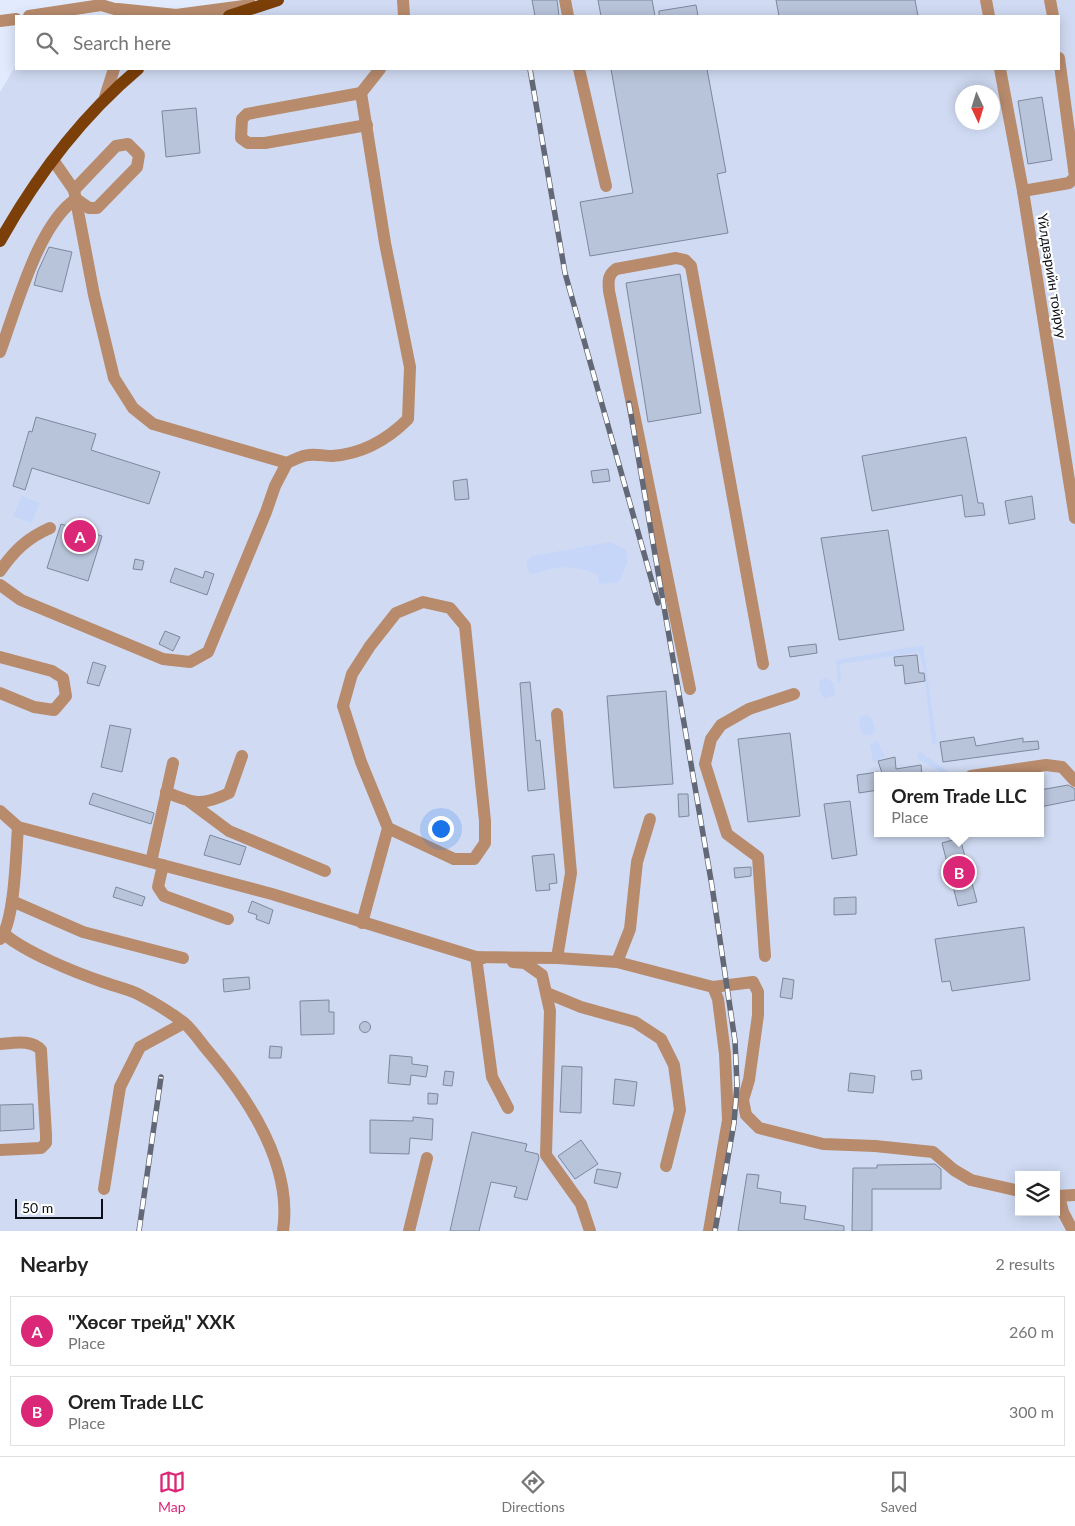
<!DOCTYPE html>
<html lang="en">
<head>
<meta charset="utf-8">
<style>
  body { margin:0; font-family:Lato,sans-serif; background:#f6f6f6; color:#222 }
  .controls { position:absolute; right:15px; bottom:15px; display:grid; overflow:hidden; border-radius:0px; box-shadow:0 2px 12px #0003 }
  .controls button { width:45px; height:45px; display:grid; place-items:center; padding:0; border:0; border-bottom:1px solid #e0e0e0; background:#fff; color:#222; font:25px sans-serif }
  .compass { position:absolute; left:955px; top:85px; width:45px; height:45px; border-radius:50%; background:#fff; box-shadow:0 2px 12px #0003; rotate:176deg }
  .scale { position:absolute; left:15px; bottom:12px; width:88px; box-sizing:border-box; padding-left:5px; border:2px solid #0b0f17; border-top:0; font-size:14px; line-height:18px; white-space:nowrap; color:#0b0f17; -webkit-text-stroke:4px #fff; paint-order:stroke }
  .you { position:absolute; left:440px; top:828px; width:18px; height:18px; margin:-12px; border:4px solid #fff; border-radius:50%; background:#1a73e8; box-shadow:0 0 0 8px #1a73e833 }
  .badge { display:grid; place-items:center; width:32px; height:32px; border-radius:50%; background:#db2777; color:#fff; font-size:16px; font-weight:700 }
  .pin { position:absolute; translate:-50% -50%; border:2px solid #fff; box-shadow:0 1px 5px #0006 }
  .popup { position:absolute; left:874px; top:772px; width:170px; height:65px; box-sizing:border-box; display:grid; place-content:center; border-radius:0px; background:#fff; filter:drop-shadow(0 1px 4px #0005); font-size:16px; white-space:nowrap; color:#767676 }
  .popup b { font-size:19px; color:#222 }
  .popup::after { content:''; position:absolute; left:50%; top:100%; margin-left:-10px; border:10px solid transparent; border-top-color:#fff }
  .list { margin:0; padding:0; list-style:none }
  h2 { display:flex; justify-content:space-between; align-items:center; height:65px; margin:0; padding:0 20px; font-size:21px }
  h2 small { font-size:16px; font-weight:400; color:#767676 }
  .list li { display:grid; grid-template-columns:32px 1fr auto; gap:15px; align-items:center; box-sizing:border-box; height:70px; margin:0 10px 10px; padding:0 10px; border:1px solid #e0e0e0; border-radius:0px }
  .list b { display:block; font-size:19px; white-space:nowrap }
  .list p { margin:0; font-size:16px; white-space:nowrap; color:#767676 }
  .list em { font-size:16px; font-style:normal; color:#767676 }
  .icon { flex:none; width:28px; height:28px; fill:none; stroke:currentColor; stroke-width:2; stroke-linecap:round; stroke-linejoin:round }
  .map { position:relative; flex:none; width:1075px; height:1231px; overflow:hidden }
  .search { position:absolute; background:#fff; box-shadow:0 2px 12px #0003; left:15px; right:15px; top:15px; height:55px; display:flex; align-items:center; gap:12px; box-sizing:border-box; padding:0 18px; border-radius:0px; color:#767676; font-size:19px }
  .sheet { height:225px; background:#fff }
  nav { display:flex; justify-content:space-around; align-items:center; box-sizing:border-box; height:70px; border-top:1px solid #e0e0e0; background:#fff; font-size:14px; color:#767676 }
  nav a { display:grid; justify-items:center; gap:2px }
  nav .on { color:#db2777 }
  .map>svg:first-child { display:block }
  .built { fill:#d0dbf3; fill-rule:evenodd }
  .green { fill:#c5d6f9 }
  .building { fill:#b8c4da; stroke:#7d889d }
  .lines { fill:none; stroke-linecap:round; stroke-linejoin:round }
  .minor { stroke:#b88b6d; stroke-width:12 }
  .major { stroke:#7b3f07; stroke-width:12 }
  .rail-casing { stroke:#626875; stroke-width:5.5 }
  .rail { stroke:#fff; stroke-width:4; stroke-dasharray:11; stroke-linecap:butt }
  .labels { text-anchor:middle; stroke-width:4.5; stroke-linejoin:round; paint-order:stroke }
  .street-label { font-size:14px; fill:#0b0f17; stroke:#fff }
</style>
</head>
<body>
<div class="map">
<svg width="1075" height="1231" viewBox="0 0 1075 1231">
  <rect width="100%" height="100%" fill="#e2ebfe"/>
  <!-- built -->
  <path class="built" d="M277,0H1075V1231H0V92L16,65V69H1059V16H177ZM962,92H992V122H962ZM878,776H1040V833H878ZM1019,1175H1056V1212H1019Z"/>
  <!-- green -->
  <g class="green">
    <polygon points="22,496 40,503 31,523 13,516"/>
    <path d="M610,542L626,550L628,560L619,582L599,584L597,574C569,564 557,566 530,575L526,562L532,556Z"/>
    <polygon points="923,645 937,743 932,745 924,669 919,652 840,664 841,682 838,683 836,660"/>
    <polygon points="827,678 833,683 835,692 833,696 824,698 819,689 820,680"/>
    <polygon points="867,715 873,720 875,729 873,734 864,735 859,727 860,717"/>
    <polygon points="877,741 885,756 873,763 870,744"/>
    <polygon points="919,751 950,773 951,776 947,776 917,758"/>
  </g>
  <!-- building -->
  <g class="building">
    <polygon points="532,0 557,0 559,16 535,16"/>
    <polygon points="598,0 652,0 655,16 601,16"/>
    <polygon points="776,0 915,0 918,16 779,16"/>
    <polygon points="696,5 698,16 659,16 659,11"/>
    <polygon points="611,69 707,69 726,172 717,174 728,233 590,256 580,202 633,193"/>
    <polygon points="1042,97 1052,160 1028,164 1018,101"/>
    <polygon points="196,108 200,153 166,157 162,111"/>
    <polygon points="49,247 72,252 62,292 34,285 38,271"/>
    <polygon points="680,274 701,413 648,422 626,283"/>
    <polygon points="36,417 96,434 91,450 160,472 149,504 32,468 25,490 13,486 29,431 32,432"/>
    <polygon points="966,437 978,503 983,503 985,515 965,517 962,495 872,511 862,456"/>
    <polygon points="608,469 610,481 593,483 591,471"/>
    <polygon points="467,479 469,499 455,500 453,481"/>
    <polygon points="1032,496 1035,519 1009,524 1005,501"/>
    <polygon points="61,524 102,536 88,581 47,568"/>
    <polygon points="888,530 904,630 839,640 821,538"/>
    <polygon points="135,559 144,561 142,570 133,569"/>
    <polygon points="175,568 203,578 205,571 214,574 207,595 170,582"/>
    <polygon points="165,631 180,637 173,651 159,644"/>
    <polygon points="816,644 817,653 790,657 788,647"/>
    <polygon points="917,655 919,673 924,673 925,681 905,684 903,665 895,666 894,657"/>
    <polygon points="93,662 106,666 99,686 87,683"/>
    <polygon points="530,682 536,741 540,740 545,789 528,791 520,683"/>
    <polygon points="666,691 673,784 614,788 607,696"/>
    <polygon points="110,725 131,729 122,772 101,767"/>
    <polygon points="790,733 800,816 748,822 738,739"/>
    <polygon points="974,737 976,746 1023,738 1023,742 1038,741 1039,749 943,762 940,742"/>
    <polygon points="895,757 896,769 921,765 922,776 883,776 878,761"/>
    <polygon points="878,772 878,790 859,793 857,775"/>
    <polygon points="1068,785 1075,789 1075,800 1040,807 1040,790"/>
    <polygon points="93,793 154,813 151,824 89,804"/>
    <polygon points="678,794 688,794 689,816 679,817"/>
    <polygon points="850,801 857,855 832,859 824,804"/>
    <polygon points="210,835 246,847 240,865 204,855"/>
    <polygon points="960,838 977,902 958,906 942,843"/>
    <polygon points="554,854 557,883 549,884 550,890 536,891 532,856"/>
    <polygon points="751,867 751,876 735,878 734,868"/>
    <polygon points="116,887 145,897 142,906 113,897"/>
    <polygon points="856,897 856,914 834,915 834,898"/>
    <polygon points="252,901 273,910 269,924 256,919 257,915 248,912"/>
    <polygon points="1024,927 1030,980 952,991 950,981 942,982 935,939"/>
    <polygon points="249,977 250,989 224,992 223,979"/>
    <polygon points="783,978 794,980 792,999 780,997"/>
    <polygon points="329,1000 329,1012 334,1012 334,1034 301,1035 300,1001"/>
    <circle cx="365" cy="1027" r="5.5"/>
    <polygon points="270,1046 282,1047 281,1058 269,1058"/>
    <polygon points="390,1055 412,1057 412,1064 428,1066 426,1077 411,1075 410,1085 388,1083"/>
    <polygon points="562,1066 582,1067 581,1113 560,1112"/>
    <polygon points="921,1070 922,1079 912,1080 911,1071"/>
    <polygon points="445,1071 454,1072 452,1086 443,1085"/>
    <polygon points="850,1073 875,1076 873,1093 848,1091"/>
    <polygon points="615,1079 637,1082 634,1106 613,1104"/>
    <polygon points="428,1093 438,1094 437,1104 428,1104"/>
    <polygon points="33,1104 34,1129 0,1131 0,1105"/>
    <polygon points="413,1117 433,1119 432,1140 410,1138 409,1154 370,1153 370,1120 413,1121"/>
    <polygon points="472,1132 527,1144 525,1151 538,1154 539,1158 527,1200 514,1197 517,1187 491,1182 479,1231 450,1231"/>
    <polygon points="581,1140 598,1164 575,1179 558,1156"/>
    <polygon points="935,1164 941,1169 941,1189 872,1189 872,1231 852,1231 853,1168 877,1168 877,1165"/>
    <polygon points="597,1169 621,1173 617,1188 594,1183"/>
    <polygon points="747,1174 759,1175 757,1188 781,1192 780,1203 806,1206 804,1219 844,1226 844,1231 738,1231"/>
  </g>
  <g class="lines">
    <!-- minor -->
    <g class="minor">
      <polyline points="403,0 404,16"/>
      <polyline points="565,0 568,16"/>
      <polyline points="986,0 989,16"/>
      <polyline points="1050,0 1053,16"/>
      <polyline points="118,9 176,15 251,5"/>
      <polyline points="29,16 101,5 125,12"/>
      <polyline points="0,21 16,19"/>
      <polyline points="579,69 606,186"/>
      <polyline points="1000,69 1023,191 1075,518"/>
      <polyline points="361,93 247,114 242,119 241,138 248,143 265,143 367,125"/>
      <polyline points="105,97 114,69"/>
      <polyline points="53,160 74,190 94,295 114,378 133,408 153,424 287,463"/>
      <polyline points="74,190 116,146 128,144 139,155 137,167 97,208 89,208 76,199"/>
      <polyline points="1023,191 1069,183 1075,177 1059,58"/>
      <path d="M0,352C16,309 38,224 76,199"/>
      <path d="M0,571C14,551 27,538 50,528"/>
      <path d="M0,585L21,600L163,659L190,662L208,652L266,512L275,486L287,463C294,460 302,455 309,455C317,454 325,456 332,456C362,454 388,439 408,419L410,367L385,243L361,93L380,69"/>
      <polyline points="0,657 52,671 63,678 66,696 54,710 34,707 0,693"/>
      <path d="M690,689L609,291C608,280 608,275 616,269L676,258L685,260L691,266L763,664"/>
      <polyline points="557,714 571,873 557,958"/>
      <polyline points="971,776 1046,765 1062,767 1075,781"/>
      <path d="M166,792C193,804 203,806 229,793L242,756"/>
      <polyline points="190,802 229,831 325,871"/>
      <polyline points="0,811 18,827 272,894 476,957 557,958 617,962 713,987 718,999 725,1054 728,1120 709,1231"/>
      <polyline points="151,862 173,763"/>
      <polyline points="163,865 158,887 164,896 228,919"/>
      <polyline points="12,901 83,932 183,958"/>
      <polyline points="362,923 388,828 361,762 343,706 352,674 370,646 396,613 423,602 450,608 465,626 485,821 485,843 474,859 454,859 388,828"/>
      <path d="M4,934C27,953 74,972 103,982C114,986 127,989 138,994C153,1002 170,1012 183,1022C193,1030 200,1042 208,1051C249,1099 293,1165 283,1231"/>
      <path d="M0,939C15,922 16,851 18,827"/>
      <polyline points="765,956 758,857 727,834 705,764 711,739 721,725 749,709 794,694"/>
      <polyline points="483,958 476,957 492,1077 508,1108"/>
      <polyline points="513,962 525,963 542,975 550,1011 546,1155 581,1204 590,1231"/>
      <polyline points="617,962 630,929 637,862 650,819"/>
      <polyline points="713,987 753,982 758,992 758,1015 749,1080 743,1100 746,1115 759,1128 823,1144 875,1146 933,1152 954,1170 971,1180 1019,1191"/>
      <polyline points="547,993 581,1007 635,1022 661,1039 674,1065 680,1110 666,1166"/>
      <path d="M0,1044C13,1043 32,1039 41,1050L46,1135V1143L41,1148L0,1150"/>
      <polyline points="104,1189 120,1087 140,1047 184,1023"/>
      <polyline points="1056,1196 1075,1195"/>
      <polyline points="1059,1196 1063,1212 1073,1231"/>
      <polyline points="409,1231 427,1158"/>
    </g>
    <!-- major -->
    <g class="major">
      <polyline points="229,16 278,0"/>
      <path d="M0,241C36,177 81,117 138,69"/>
    </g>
    <defs>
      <g id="rail">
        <polyline points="530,69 565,273 658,603"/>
        <polyline points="629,403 712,886 735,1041 737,1085 734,1123 715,1231"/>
        <polyline points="139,1231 161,1077"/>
      </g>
    </defs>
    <!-- rail casing -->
    <use href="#rail" class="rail-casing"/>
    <!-- rail -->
    <use href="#rail" class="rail"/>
  </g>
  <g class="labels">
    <!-- street labels -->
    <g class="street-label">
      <text transform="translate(1052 276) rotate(81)" y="5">Үйлдвэрийн тойруу</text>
    </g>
  </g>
</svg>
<div class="controls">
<button><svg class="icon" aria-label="layers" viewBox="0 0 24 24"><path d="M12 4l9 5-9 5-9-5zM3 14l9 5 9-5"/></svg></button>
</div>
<svg class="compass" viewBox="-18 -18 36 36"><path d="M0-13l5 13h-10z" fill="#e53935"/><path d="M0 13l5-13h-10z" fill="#767676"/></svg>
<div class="scale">50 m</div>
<div class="you"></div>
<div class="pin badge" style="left:80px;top:536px">A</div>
<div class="pin badge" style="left:959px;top:872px">B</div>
<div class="popup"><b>Orem Trade LLC</b>Place</div>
<div class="search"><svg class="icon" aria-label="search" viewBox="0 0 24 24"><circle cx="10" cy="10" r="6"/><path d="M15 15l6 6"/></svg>Search here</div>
</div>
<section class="sheet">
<h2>Nearby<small>2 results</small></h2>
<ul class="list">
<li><span class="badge">A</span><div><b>&quot;Хөсөг трейд&quot; ХХК</b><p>Place</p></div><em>260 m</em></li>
<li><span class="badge">B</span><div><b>Orem Trade LLC</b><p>Place</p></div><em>300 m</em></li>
</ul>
</section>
<nav>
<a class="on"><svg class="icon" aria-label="map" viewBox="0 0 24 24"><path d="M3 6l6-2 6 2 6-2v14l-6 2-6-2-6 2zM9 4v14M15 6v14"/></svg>Map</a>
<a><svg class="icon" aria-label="directions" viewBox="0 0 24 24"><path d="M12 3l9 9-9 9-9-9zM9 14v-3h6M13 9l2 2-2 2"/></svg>Directions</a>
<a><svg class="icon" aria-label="saved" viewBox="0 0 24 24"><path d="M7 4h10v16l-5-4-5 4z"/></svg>Saved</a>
</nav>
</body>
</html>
